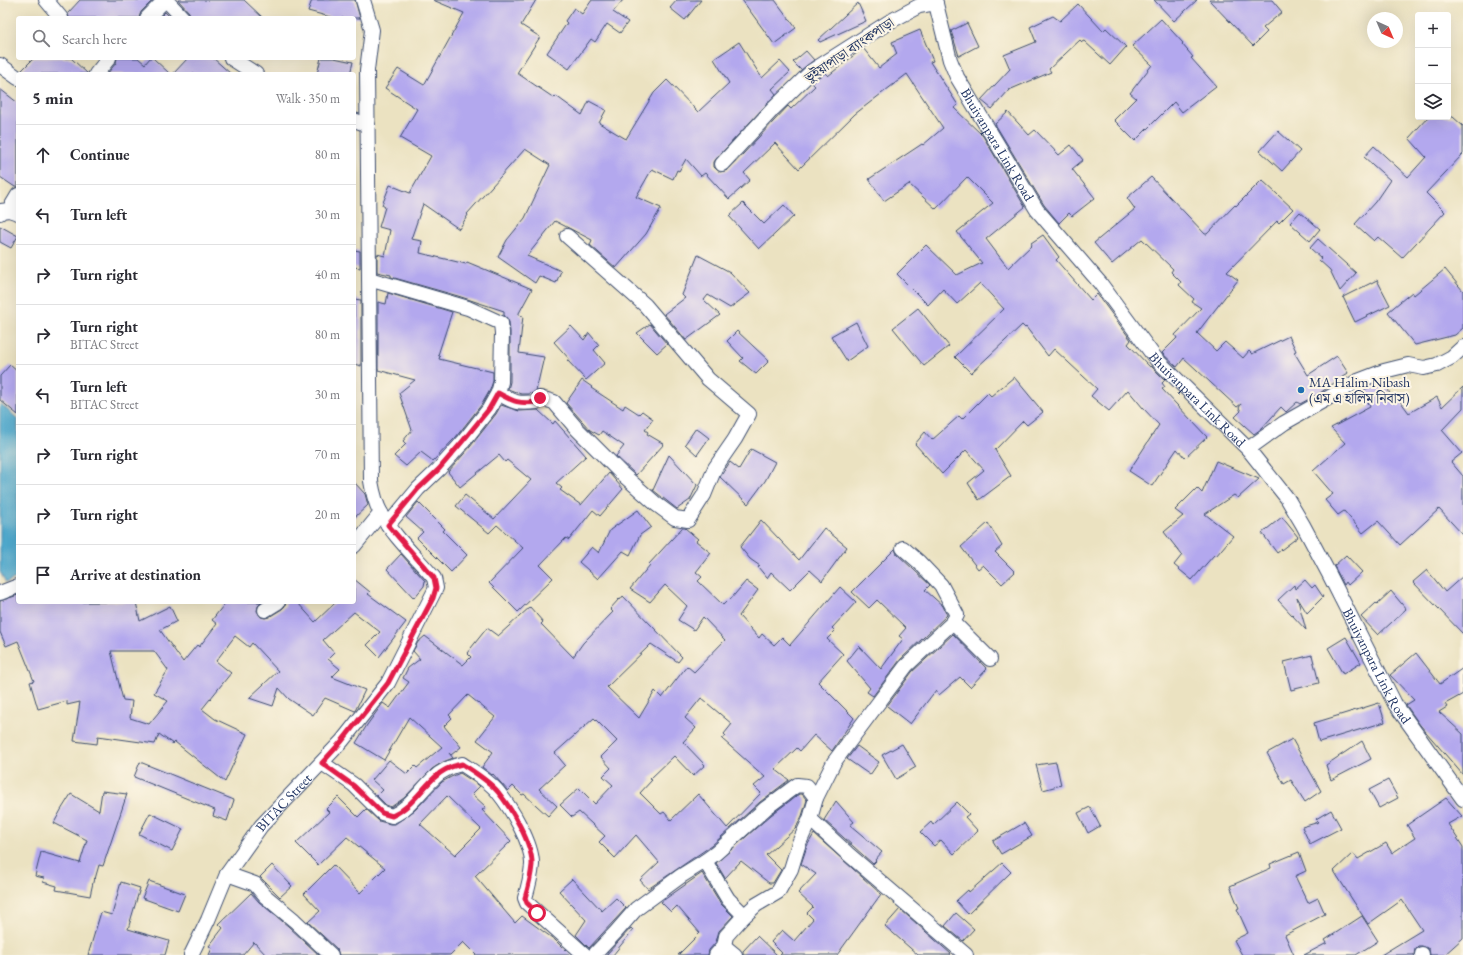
<!DOCTYPE html>
<html lang="en">
<head>
<meta charset="utf-8">
<style>
  body { margin:0; font-family:"EB Garamond","Noto Serif Bengali",serif; background:#f2f2f3; color:#2b2b33 }
  .controls { position:absolute; right:12px; top:12px; display:grid; overflow:hidden; border-radius:4px; box-shadow:0 4px 16px #0002 }
  .controls button { width:36px; height:36px; display:grid; place-items:center; padding:0; border:0; border-bottom:1px solid #e1e1e2; background:#fff; color:#2b2b33; font:20px sans-serif }
  .compass { position:absolute; left:1367px; top:12px; width:36px; height:36px; border-radius:50%; background:#fff; box-shadow:0 4px 16px #0002; rotate:136deg }
  .stop { position:absolute; width:12px; height:12px; margin:-9px; border:3px solid #e11d48; border-radius:50%; background:#fff }
  .stop.end { background:#e11d48; border-color:#fff; box-shadow:0 1px 4px #0008 }
  .list { margin:0; padding:0; list-style:none }
  h2 { display:flex; justify-content:space-between; align-items:center; height:52px; margin:0; padding:0 16px; font-size:17px }
  h2 small { font-size:13px; font-weight:400; color:#7c7c81 }
  .list li { display:grid; grid-template-columns:26px 1fr auto; gap:12px; align-items:center; box-sizing:border-box; height:60px; padding:0 16px; border-top:1px solid #e1e1e2 }
  .list b { display:block; font-size:15px; white-space:nowrap }
  .list p { margin:0; font-size:13px; white-space:nowrap; color:#7c7c81 }
  .list em { font-size:13px; font-style:normal; color:#7c7c81 }
  .icon { flex:none; width:22px; height:22px; fill:none; stroke:currentColor; stroke-width:2; stroke-linecap:round; stroke-linejoin:round }
  .map { position:relative; flex:none; width:1463px; height:955px; overflow:hidden }
  .search { position:absolute; background:#fff; box-shadow:0 4px 16px #0002; left:16px; top:16px; width:340px; height:44px; display:flex; align-items:center; gap:10px; box-sizing:border-box; padding:0 14px; border-radius:4px; color:#7c7c81; font-size:15px }
  .panel { position:absolute; background:#fff; box-shadow:0 4px 16px #0002; left:16px; top:72px; width:340px; height:532px; border-radius:4px }
  .map>svg:first-child { display:block }
  .water { fill:#50a9cd; stroke:#366c96 }
  .building { fill:#b3a8ee; fill-rule:evenodd }
  .lines { fill:none; stroke-linecap:round; stroke-linejoin:round }
  .street-casing { stroke:#3a4a6d; stroke-width:16 }
  .street { stroke:#fff; stroke-width:14 }
  .route { stroke:#e11d48; stroke-width:5 }
  .poi-dot { fill:#1f6fb2; stroke:#fcf5e5; stroke-width:1.5 }
  .labels { text-anchor:middle; stroke-width:4; stroke-linejoin:round; paint-order:stroke }
  .street-label { font-size:14px; fill:#1b2f5e; stroke:#fcf5e5 }
  .poi-label { font-size:14px; fill:#1b2f5e; stroke:#fcf5e5; text-anchor:start }
</style>
</head>
<body>
<div class="map">
<svg width="1463" height="955" viewBox="0 0 1463 955">
  <rect width="100%" height="100%" fill="#fcf5e5"/>
  <filter id="ink" filterUnits="userSpaceOnUse"><feTurbulence type="fractalNoise" baseFrequency=".025" numOctaves="2"/><feDisplacementMap in="SourceGraphic" scale="8" xChannelSelector="R" yChannelSelector="G"/><feConvolveMatrix kernelMatrix="1 2 1 2 8 2 1 2 1" color-interpolation-filters="sRGB"/></filter>
  <filter id="wash" filterUnits="userSpaceOnUse"><feTurbulence type="fractalNoise" baseFrequency=".012" numOctaves="4" result="noise"/><feDisplacementMap in="SourceGraphic" scale="16" xChannelSelector="R" yChannelSelector="G"/><feGaussianBlur stdDeviation="0.9" result="paint"/><feColorMatrix in="noise" values="0 0 0 0 0 0 0 0 0 0 0 0 0 0 0 0 0 1.4 0 .05"/><feComposite in="paint" operator="in"/></filter>
  <g filter="url(#wash)">
    <rect width="100%" height="100%" fill="#ebe2c1"/>
    <!-- water -->
    <polygon class="water" points="0,403 18,419 18,577 6,583 0,572"/>
    <g id="blocks">
      <!-- building -->
      <g class="building">
        <polygon points="80,0 153,0 141,12 139,18 69,18 68,13"/>
        <polygon points="178,0 244,0 263,18 191,18 189,12"/>
        <polygon points="312,0 355,0 360,18 334,18 308,11"/>
        <polygon points="433,0 536,0 521,25 540,37 517,73 554,98 556,96 582,115 589,101 606,110 599,123 626,139 654,93 667,80 698,112 729,83 714,59 739,42 762,78 780,61 790,72 772,89 776,94 716,159 714,162 714,167 717,170 720,172 728,170 788,106 791,109 815,86 812,83 817,78 825,73 828,76 863,48 879,68 897,54 892,42 920,30 933,61 930,62 958,105 954,108 983,136 1025,207 986,239 1008,268 1032,245 1031,243 1043,235 1059,257 1056,260 1091,300 1097,294 1131,340 1128,344 1150,367 1151,366 1165,380 1162,383 1165,387 1162,389 1207,437 1185,458 1177,449 1152,486 1129,471 1159,425 1143,408 1128,390 1109,411 1091,396 1097,389 1054,349 1048,356 1026,327 1025,328 1022,325 971,373 955,357 1004,309 980,283 957,304 943,289 928,305 897,274 926,245 957,275 982,263 957,232 993,203 967,177 936,209 909,184 884,201 869,179 922,144 923,145 943,128 907,74 855,114 799,169 775,143 744,173 750,180 729,199 705,173 701,176 686,159 679,171 677,170 673,179 652,169 636,197 661,208 646,234 616,268 590,245 592,240 555,221 527,256 561,271 556,283 539,276 535,283 498,257 507,240 525,218 550,165 525,149 467,214 468,215 459,229 423,204 411,239 422,241 420,253 466,264 467,262 532,289 519,313 519,315 523,316 519,353 544,357 536,391 532,394 530,392 529,394 521,394 508,389 510,382 510,332 509,322 504,315 504,311 458,296 391,277 391,275 377,272 377,254 385,256 390,230 379,227 385,207 382,205 390,185 410,193 431,156 400,138 417,109 385,88 398,69 424,85 464,13"/>
        <polygon points="592,0 623,0 613,12 628,22 620,33 607,24 595,42 591,39 569,69 547,53 567,23 565,21 574,8 582,14"/>
        <polygon points="677,0 701,0 685,20 670,8"/>
        <polygon points="742,0 775,0 796,28 774,44"/>
        <polygon points="1154,0 1197,0 1174,21"/>
        <polygon points="1209,0 1272,0 1282,12 1263,28 1267,32 1253,46"/>
        <polygon points="858,3 866,21 820,42 818,40"/>
        <polygon points="1078,4 1103,31 1106,28 1126,47 1110,65 1084,41 1082,42 1080,40 1049,69 1051,72 1009,90 992,109 981,100 1010,69 1004,55 1036,42 1030,27 1053,16 1060,21"/>
        <polygon points="165,12 171,18 159,18"/>
        <polygon points="1161,19 1183,43 1182,44 1193,57 1191,58 1216,86 1182,112 1174,102 1135,141 1114,120 1136,98 1130,93 1152,65 1132,46"/>
        <polygon points="967,23 978,46 959,56 951,31"/>
        <polygon points="806,51 814,60 801,70 793,62"/>
        <polygon points="34,58 71,58 88,74 25,74 22,70"/>
        <polygon points="117,58 138,58 145,64 150,58 153,58 170,74 107,74 116,63"/>
        <polygon points="188,58 213,58 231,74 173,74"/>
        <polygon points="321,58 334,58 353,62 350,74 317,74"/>
        <polygon points="0,89 18,103 18,187 15,187 0,177"/>
        <polygon points="1008,112 1029,135 1035,130 1059,155 1071,145 1083,160 1072,169 1095,198 1072,216 1069,213 1059,223 1044,205 995,124"/>
        <polygon points="1428,117 1453,117 1463,126 1463,154 1426,193 1445,212 1402,258 1378,237 1374,241 1355,224 1375,202 1390,180 1364,157 1374,146 1408,177 1426,157 1409,138"/>
        <polygon points="1278,131 1300,151 1282,171 1260,151"/>
        <polygon points="1151,177 1205,234 1207,234 1235,205 1236,206 1262,180 1293,209 1279,223 1277,221 1227,272 1238,280 1197,333 1216,351 1225,342 1243,358 1249,351 1252,354 1289,336 1296,351 1294,352 1308,375 1337,356 1348,373 1320,393 1300,404 1297,402 1286,412 1281,407 1261,429 1254,434 1235,417 1241,411 1239,408 1241,404 1237,407 1184,358 1177,367 1162,353 1177,338 1175,335 1201,308 1192,302 1194,299 1179,285 1181,282 1171,272 1173,269 1142,239 1112,264 1094,243 1135,209 1127,198"/>
        <polygon points="743,203 764,224 784,205 794,216 759,249 729,216"/>
        <polygon points="1300,212 1320,229 1310,241 1290,223"/>
        <polygon points="0,226 18,236 11,248 0,242"/>
        <polygon points="1318,239 1356,273 1340,291 1330,270 1319,260 1321,258 1310,248"/>
        <polygon points="354,250 360,251 360,268 354,267"/>
        <polygon points="698,255 730,272 750,293 730,308 708,295 704,300 720,315 686,340 664,314 685,298 682,295"/>
        <polygon points="1445,269 1463,291 1463,328 1455,335 1415,345 1388,312 1412,292 1414,295"/>
        <polygon points="1377,280 1390,305 1355,322 1343,297"/>
        <polygon points="388,293 452,312 438,355 440,356 439,359 493,372 493,381 490,390 482,404 456,437 433,461 421,452 406,466 394,456 406,444 403,441 412,430 399,393 415,380 378,370 378,302 386,304"/>
        <polygon points="354,299 361,300 361,366 354,364"/>
        <polygon points="918,308 949,346 924,366 893,328"/>
        <polygon points="856,322 868,346 847,361 831,336"/>
        <polygon points="650,324 667,344 657,353 637,333"/>
        <polygon points="571,326 584,340 589,333 599,345 594,350 605,363 586,380 567,360 571,361 554,342"/>
        <polygon points="737,331 769,361 756,374 740,361 743,358 727,341"/>
        <polygon points="10,365 18,372 18,415 0,400 0,376"/>
        <polygon points="1014,377 1043,412 1027,425 1023,421 995,450 1011,476 979,500 968,483 984,470 966,450 942,474 915,444 925,432 932,440 959,416 962,419 988,393 991,396"/>
        <polygon points="582,380 592,387 591,388 623,409 625,405 639,414 642,411 653,419 645,430 648,432 647,434 664,444 636,475 616,456 624,446 602,431 599,435 590,430 566,403"/>
        <polygon points="1385,381 1392,400 1398,398 1409,413 1437,397 1442,407 1463,387 1463,408 1442,430 1462,453 1451,462 1463,476 1463,535 1439,509 1400,545 1378,521 1363,533 1344,511 1338,515 1325,500 1333,494 1313,471 1345,443 1331,428 1370,407 1363,390"/>
        <polygon points="501,405 519,411 538,410 553,424 555,421 586,456 556,483 562,488 560,490 581,505 609,473 623,489 600,516 593,510 569,540 566,538 540,565 553,578 518,612 489,583 523,548 497,525 489,533 456,506 465,495 494,519 531,480 507,460 505,462 499,455 460,487 448,472 470,447 496,414"/>
        <polygon points="696,428 709,438 697,455 685,444"/>
        <polygon points="751,449 775,462 765,481 748,504 720,477 730,462 739,469"/>
        <polygon points="669,455 697,485 690,500 677,509 653,490"/>
        <polygon points="1216,461 1259,479 1238,498 1234,495 1205,514 1233,536 1216,556 1214,555 1192,580 1174,565 1182,555 1164,532 1183,516 1175,510 1197,488 1202,493"/>
        <polygon points="354,482 365,494 368,505 354,518"/>
        <polygon points="418,502 445,529 443,531 467,555 451,572 417,538 423,532 406,517"/>
        <polygon points="638,510 651,527 640,535 630,555 623,551 598,579 579,562 592,547 599,553 610,530"/>
        <polygon points="1282,517 1298,537 1277,553 1262,533"/>
        <polygon points="761,520 799,560 824,528 847,547 822,581 810,570 790,590 771,572 767,578 758,567 760,566 750,559 740,547"/>
        <polygon points="988,523 1002,546 995,552 1015,572 1002,584 983,565 978,569 961,547"/>
        <path d="M682,528H685L698,539L696,541L711,553L696,572L702,577L698,581L723,605L729,599L730,600L746,581L758,590L739,616L759,638L762,634L774,645L782,637L790,645L840,587L856,602L832,628L835,631L827,639L843,654L818,682L854,718L832,751L814,735L800,751L797,748L775,769L789,780L760,802L711,846L648,889L640,880L659,862L636,835L615,858L599,842L605,836L579,812L572,817L560,805L579,788L595,804L613,785L603,776L611,768L601,757L617,741L594,718L555,753L565,765L539,789L557,806L548,816L524,794L522,795L513,786L508,791L493,774L492,775L482,767L493,752L477,740L495,717L468,695L449,715L452,718L444,726L461,747L451,755L449,753L453,758L443,762L432,769L404,798L391,807L386,805L377,796L383,790L372,780L389,760L407,774L415,766L417,768L442,747L409,717L384,760L356,743L367,725L383,703L390,708L409,682L403,678L408,668L420,659L413,651L418,642L425,636L463,665L471,657L467,653L487,628L498,636L530,607L543,622L541,624L573,657L583,643L613,612L610,609L619,599L620,600L623,596L682,657L678,662L651,644L607,687L639,718L655,691L662,698L687,666L694,672L725,640L703,617L694,630L678,620L687,606L665,585L650,602L630,589L650,565L649,564ZM701,698L732,724L724,734L726,736L722,739L765,777L754,786L761,793L727,828L698,794L671,820L664,812L661,814L640,793L652,780L650,779L674,756L693,776L705,765L683,742L696,728L685,718Z"/>
        <polygon points="895,549 897,554 930,585 925,590 943,606 947,615 900,660 873,696 867,692 870,688 847,661 859,646 881,669 903,639 899,636 906,628 877,600 869,608 852,592"/>
        <polygon points="401,554 425,581 424,586 414,598 387,569"/>
        <polygon points="1346,555 1362,572 1348,585 1346,582 1344,585 1334,566"/>
        <polygon points="1427,570 1445,592 1463,576 1463,634 1413,582"/>
        <path d="M354,579L370,592L368,594L406,622L379,657L367,645L380,632L354,612L323,640L334,653L328,659L340,669L332,677L365,690L355,711L325,698L313,715L289,699L279,688L273,706L249,698L278,671L252,643L249,647L235,636L216,661L231,673L202,709L215,719L247,734L225,782L175,742L173,744L159,734L155,744L98,736L97,744L74,741L80,702L67,705V701L38,709L30,682L34,681L18,641L6,646L0,632V601L18,595V602H136L140,621L170,606L177,621L160,630L183,662L197,645L199,647L217,624L212,620L226,602H262L258,606L257,611L261,617L265,618L269,617L282,609L285,606L286,602H297L315,622L336,602H354ZM111,651H154L168,670L154,693L168,701L149,724L130,718L132,701L123,700Z"/>
        <polygon points="1305,580 1312,588 1315,585 1323,597 1307,613 1297,597 1306,630 1278,600 1294,585 1295,589"/>
        <polygon points="1391,591 1406,609 1378,635 1361,617 1376,603 1377,604"/>
        <polygon points="953,634 987,669 970,687 960,677 939,695 936,690 910,724 887,706 912,672"/>
        <polygon points="1346,637 1361,663 1343,674 1328,648"/>
        <polygon points="1416,653 1440,684 1463,668 1463,694 1445,704 1447,707 1439,712 1463,734 1463,775 1420,725 1406,705 1414,700 1390,675"/>
        <polygon points="1312,655 1319,683 1291,690 1284,662"/>
        <polygon points="1379,703 1385,722 1319,742 1314,723"/>
        <polygon points="1292,739 1321,791 1305,802 1291,780 1284,784 1267,753"/>
        <polygon points="1362,741 1371,759 1331,780 1326,765"/>
        <polygon points="902,744 916,767 896,779 882,755"/>
        <polygon points="857,746 879,762 870,775 847,759"/>
        <polygon points="140,762 234,800 227,821 213,816 215,810 134,777"/>
        <polygon points="1056,762 1061,785 1043,790 1036,765"/>
        <path d="M460,773L480,786L472,794L486,807L482,810L511,841L475,876L515,923L522,916L555,940L565,950L566,949L572,955H476L463,942L450,955H339L337,949L308,922L320,911L304,894L333,865L360,893L385,868L347,837L318,865L296,843L329,812L326,809L338,797L358,817L366,809L379,821L390,824H395L415,810L442,782L451,777ZM447,796L481,829L455,855L420,824Z"/>
        <polygon points="1388,780 1398,798 1379,808 1369,790"/>
        <polygon points="102,791 127,794 103,866 99,865 95,879 94,878 90,896 56,890 57,886 43,882 44,878 35,876 41,852 80,863 87,840 54,823 61,810 71,794 99,811"/>
        <polygon points="799,794 802,794 807,800 802,816 796,828 766,855 781,870 773,883 769,883 741,861 725,878 716,863 771,815"/>
        <polygon points="1446,798 1462,816 1448,824 1463,847 1463,938 1444,955 1430,955 1429,949 1422,946 1418,946 1415,949 1414,955 1381,955 1422,930 1402,900 1368,924 1334,871 1353,853 1358,859 1386,843 1392,853 1415,838 1407,825"/>
        <polygon points="836,801 854,822 850,825 882,852 875,860 876,861 873,864 824,820"/>
        <polygon points="957,802 969,814 965,817 978,831 954,854 941,840 934,846 920,832 931,822 933,825"/>
        <polygon points="1090,807 1100,826 1088,833 1078,813"/>
        <polygon points="1331,810 1341,828 1310,844 1302,827 1319,822 1316,819"/>
        <polygon points="150,813 183,829 172,851 139,834"/>
        <polygon points="1024,823 1032,836 1001,854 993,841"/>
        <polygon points="814,834 881,894 837,955 780,955 782,953 771,942 782,930 794,941 813,919 807,913 813,907 798,893 816,874 801,864 807,846"/>
        <polygon points="1299,852 1306,871 1295,876 1308,903 1318,898 1325,914 1285,935 1294,955 1242,955 1234,940 1248,933 1237,909 1239,908 1230,886 1271,868 1270,864"/>
        <polygon points="1002,863 1011,872 968,914 956,901 968,890 969,892"/>
        <polygon points="272,865 292,886 280,897 260,877"/>
        <polygon points="702,873 721,904 733,916 719,931 716,942 709,950 708,955 678,955 700,933 677,906 671,912 661,902"/>
        <polygon points="572,879 602,911 616,898 626,908 589,948 576,935 586,920 559,891"/>
        <polygon points="149,881 185,894 178,911 142,898"/>
        <polygon points="121,882 140,888 128,929 169,941 165,955 88,955 101,912 112,915"/>
        <polygon points="251,893 259,902 288,926 319,955 266,955 254,942 243,955 209,955 212,948 209,946 223,928 219,924"/>
        <polygon points="900,909 951,954 950,955 918,955 885,926"/>
        <polygon points="956,913 974,929 963,941 945,926"/>
        <polygon points="1362,916 1378,941 1356,955 1304,955 1327,943 1325,940"/>
        <polygon points="631,928 633,930 613,955 606,955"/>
        <polygon points="757,936 777,955 743,955 743,951"/>
      </g>
    </g>
  </g>
  <g filter="url(#ink)">
    <use href="#blocks" fill-opacity="0" stroke="#3a4a6d" stroke-width="1"/>
    <g class="lines">
      <defs>
        <g id="street">
          <polyline points="46,0 61,18"/>
          <polyline points="166,0 183,18"/>
          <path id="s1" d="M935,0L950,60L957,77L1037,210L1100,283L1156,359L1248,449L1287,498L1303,525L1329,574L1395,704L1463,799"/>
          <polyline points="147,18 165,0"/>
          <polyline points="231,58 256,74"/>
          <polyline points="0,65 18,78"/>
          <polyline points="96,74 109,58"/>
          <polyline points="354,120 368,125"/>
          <polyline points="722,164 773,109 812,71 889,22 919,6 936,3"/>
          <polyline points="9,210 18,195"/>
          <polyline points="0,213 1,211 9,210 18,213"/>
          <polyline points="369,279 468,308 501,323 502,333 501,382 498,393 489,409 463,442 439,469 418,489 388,525"/>
          <path d="M498,393C515,403 517,404 537,402L540,398L554,402L577,429L621,473L656,504L675,518L688,520L704,495L715,468L735,439L749,414L708,379L645,305L567,236"/>
          <polyline points="1248,449 1284,423 1358,381 1384,371 1408,365 1424,368 1437,365 1452,357 1463,347"/>
          <polyline points="354,546 381,513"/>
          <polyline points="903,548 919,562 941,585 957,615 953,622"/>
          <polyline points="0,593 18,586"/>
          <polyline points="265,610 278,602"/>
          <path d="M322,763L354,785L382,813L392,816C410,808 420,791 434,778C441,771 452,766 462,764C474,772 489,781 498,792C511,808 533,844 532,865C531,876 528,888 525,898L527,903L585,955"/>
          <polyline points="227,874 255,884 265,896 294,920 331,955"/>
          <polyline points="743,917 756,905 778,892 791,869 799,843 810,819"/>
          <polyline points="724,946 735,955"/>
          <polyline points="1422,954 1422,955"/>
          <path id="s2" d="M191,955L208,920L227,874L261,826L342,741L388,683L436,588L434,578C418,559 392,535 381,513C375,503 373,492 371,481L367,70L372,30L363,0"/>
          <polyline points="594,955 616,932 636,909 681,876 705,861"/>
          <polyline points="716,955 724,946 726,936 743,917 740,911 728,899 705,861 716,853 766,808 797,785 807,786 816,798"/>
          <polyline points="966,955 847,853 810,819 816,798 834,762 906,666 953,622 990,659"/>
        </g>
      </defs>
      <!-- street casing -->
      <use href="#street" class="street-casing"/>
      <!-- street -->
      <use href="#street" class="street"/>
    </g>
  </g>
  <g class="lines" filter="url(#ink)">
    <!-- route -->
    <path class="route" d="M537,913L527,903L525,898C528,888 531,876 532,865C533,844 511,808 498,792C489,781 474,772 462,764C452,766 441,771 434,778C420,791 410,808 392,816L382,813L354,786L322,763L342,741L388,683L433,598L436,588L434,578L388,525L418,489L439,469L462,442L489,409L498,393C514,402 519,404 537,402L540,398"/>
  </g>
  <!-- markers -->
  <circle class="poi-dot" cx="1301" cy="390" r="4"/>
  <g class="labels">
    <!-- street labels -->
    <g class="street-label">
      <text transform="translate(849 50) rotate(-34)" y="5">ভুইয়াপাড়া ব্যাংকপাড়া</text>
      <text dy="5" stroke="none"><textPath href="#s1" startOffset="159">Bhuiyanpara Link Road</textPath></text>
      <text dy="5" stroke="none"><textPath href="#s1" startOffset="484">Bhuiyanpara Link Road</textPath></text>
      <text dy="5" stroke="none"><textPath href="#s1" startOffset="808">Bhuiyanpara Link Road</textPath></text>
      <text dy="5" stroke="none"><textPath href="#s2" startOffset="180">BITAC Street</textPath></text>
    </g>
    <!-- poi labels -->
    <g class="poi-label">
      <text x="1309" y="387">MA Halim Nibash<tspan x="1309" dy="16">(এম এ হালিম নিবাস)</tspan></text>
    </g>
  </g>
</svg>
<div class="controls">
<button>+</button>
<button>−</button>
<button><svg class="icon" aria-label="layers" viewBox="0 0 24 24"><path d="M12 4l9 5-9 5-9-5zM3 14l9 5 9-5"/></svg></button>
</div>
<svg class="compass" viewBox="-18 -18 36 36"><path d="M0-13l5 13h-10z" fill="#e53935"/><path d="M0 13l5-13h-10z" fill="#7c7c81"/></svg>
<div class="stop" style="left:537px;top:913px"></div>
<div class="stop end" style="left:540px;top:398px"></div>
<div class="search"><svg class="icon" aria-label="search" viewBox="0 0 24 24"><circle cx="10" cy="10" r="6"/><path d="M15 15l6 6"/></svg>Search here</div>
<section class="panel">
<h2>5 min<small>Walk · 350 m</small></h2>
<ul class="list">
<li><svg class="icon" aria-label="ahead" viewBox="0 0 24 24"><path d="M12 20V5M6 11l6-6 6 6"/></svg><div><b>Continue</b></div><em>80 m</em></li>
<li><svg class="icon" aria-label="left" viewBox="0 0 24 24"><path d="M17 20v-9H6M10 6l-5 5 5 5"/></svg><div><b>Turn left</b></div><em>30 m</em></li>
<li><svg class="icon" aria-label="right" viewBox="0 0 24 24"><path d="M7 20v-9h11M14 6l5 5-5 5"/></svg><div><b>Turn right</b></div><em>40 m</em></li>
<li><svg class="icon" aria-label="right" viewBox="0 0 24 24"><path d="M7 20v-9h11M14 6l5 5-5 5"/></svg><div><b>Turn right</b><p>BITAC Street</p></div><em>80 m</em></li>
<li><svg class="icon" aria-label="left" viewBox="0 0 24 24"><path d="M17 20v-9H6M10 6l-5 5 5 5"/></svg><div><b>Turn left</b><p>BITAC Street</p></div><em>30 m</em></li>
<li><svg class="icon" aria-label="right" viewBox="0 0 24 24"><path d="M7 20v-9h11M14 6l5 5-5 5"/></svg><div><b>Turn right</b></div><em>70 m</em></li>
<li><svg class="icon" aria-label="right" viewBox="0 0 24 24"><path d="M7 20v-9h11M14 6l5 5-5 5"/></svg><div><b>Turn right</b></div><em>20 m</em></li>
<li><svg class="icon" aria-label="arrive" viewBox="0 0 24 24"><path d="M6 21V4h12l-3 4 3 4H6"/></svg><div><b>Arrive at destination</b></div></li>
</ul>
</section>
</div>
</body>
</html>
